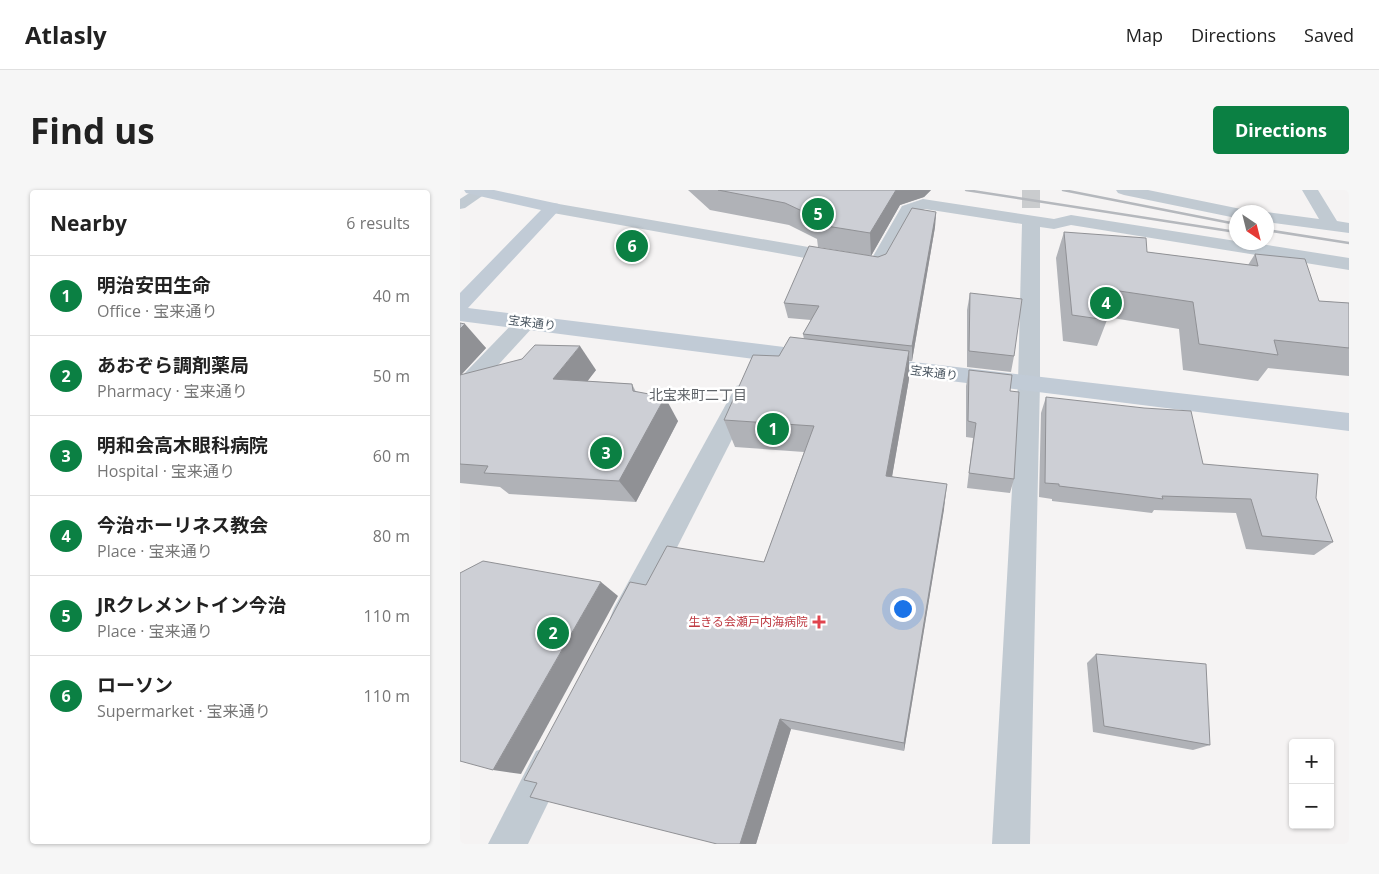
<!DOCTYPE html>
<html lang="en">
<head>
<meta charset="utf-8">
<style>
  body { margin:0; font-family:"Open Sans","Noto Sans JP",sans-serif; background:#f6f6f6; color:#222 }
  .controls { position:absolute; right:15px; bottom:15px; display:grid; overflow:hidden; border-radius:5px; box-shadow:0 1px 4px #0004 }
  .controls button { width:45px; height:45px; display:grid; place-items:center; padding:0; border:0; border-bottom:1px solid #e0e0e0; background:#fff; color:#222; font:25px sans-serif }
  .compass { position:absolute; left:769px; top:15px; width:45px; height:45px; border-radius:50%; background:#fff; box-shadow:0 1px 4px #0004; rotate:145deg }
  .you { position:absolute; left:442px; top:418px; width:18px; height:18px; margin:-12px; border:4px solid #fff; border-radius:50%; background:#1a73e8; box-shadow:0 0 0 8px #1a73e833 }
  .badge { display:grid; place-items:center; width:32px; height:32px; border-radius:50%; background:#0b8043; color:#fff; font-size:16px; font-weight:700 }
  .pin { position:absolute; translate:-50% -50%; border:2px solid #fff; box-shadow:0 1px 5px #0006 }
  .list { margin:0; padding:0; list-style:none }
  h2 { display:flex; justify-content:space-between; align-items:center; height:65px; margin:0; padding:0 20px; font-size:21px }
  h2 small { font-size:16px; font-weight:400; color:#767676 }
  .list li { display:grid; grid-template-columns:32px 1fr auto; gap:15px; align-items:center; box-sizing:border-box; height:80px; padding:0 20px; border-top:1px solid #e0e0e0 }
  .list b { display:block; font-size:19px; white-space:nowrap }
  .list p { margin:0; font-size:16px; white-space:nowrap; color:#767676 }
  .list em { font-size:16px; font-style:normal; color:#767676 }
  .map { position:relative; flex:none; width:889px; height:654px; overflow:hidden; border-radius:5px }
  header { display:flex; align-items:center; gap:30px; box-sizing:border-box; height:70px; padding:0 25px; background:#fff; border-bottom:1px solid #e0e0e0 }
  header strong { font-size:24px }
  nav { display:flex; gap:28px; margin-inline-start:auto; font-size:18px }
  .intro { display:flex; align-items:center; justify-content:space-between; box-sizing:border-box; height:120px; padding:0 30px }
  h1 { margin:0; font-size:35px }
  .button { padding:12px 22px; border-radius:5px; background:#0b8043; color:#fff; font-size:18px; font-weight:700 }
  main { display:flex; gap:30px; padding:0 30px }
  aside { flex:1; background:#fff; border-radius:5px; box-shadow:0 1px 4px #0004 }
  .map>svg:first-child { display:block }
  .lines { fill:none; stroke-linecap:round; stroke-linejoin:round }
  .street-tunnel { stroke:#caccce; stroke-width:18; stroke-dasharray:18 9; stroke-linecap:butt }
  .lane { fill:#c1cad2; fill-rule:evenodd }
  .street { fill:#c1cad2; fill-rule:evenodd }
  .secondary { fill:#c1cbd6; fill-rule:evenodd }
  .rail { stroke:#b5b8bd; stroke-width:2.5 }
  .wall { fill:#b0b2b7 }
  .shaded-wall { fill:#909195 }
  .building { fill:#cdcfd5; stroke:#909195 }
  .health-dot { fill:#e0444e; stroke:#fff; stroke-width:2 }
  .labels { text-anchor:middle; stroke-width:5; stroke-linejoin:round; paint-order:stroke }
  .street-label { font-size:12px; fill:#4a5661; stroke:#fff }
  .health-label { font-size:12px; fill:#be3a42; stroke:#fff; text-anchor:end }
  .neighbourhood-label { font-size:14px; fill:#5f6368; stroke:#fff }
</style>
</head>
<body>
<header>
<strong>Atlasly</strong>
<nav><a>Map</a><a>Directions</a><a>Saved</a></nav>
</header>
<div class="intro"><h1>Find us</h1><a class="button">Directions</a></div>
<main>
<aside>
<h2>Nearby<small>6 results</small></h2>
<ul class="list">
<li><span class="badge">1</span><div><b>明治安田生命</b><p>Office · 宝来通り</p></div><em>40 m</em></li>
<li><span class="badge">2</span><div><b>あおぞら調剤薬局</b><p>Pharmacy · 宝来通り</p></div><em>50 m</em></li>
<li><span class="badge">3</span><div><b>明和会高木眼科病院</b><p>Hospital · 宝来通り</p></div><em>60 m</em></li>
<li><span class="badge">4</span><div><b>今治ホーリネス教会</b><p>Place · 宝来通り</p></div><em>80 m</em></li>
<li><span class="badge">5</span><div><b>JRクレメントイン今治</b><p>Place · 宝来通り</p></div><em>110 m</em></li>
<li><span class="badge">6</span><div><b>ローソン</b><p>Supermarket · 宝来通り</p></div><em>110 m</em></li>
</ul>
</aside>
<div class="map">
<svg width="889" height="654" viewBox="0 0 889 654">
  <rect width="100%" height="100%" fill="#f5f3f3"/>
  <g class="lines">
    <!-- street-tunnel -->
    <polyline class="street-tunnel" points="571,0 571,31"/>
    <!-- lane -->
    <polygon class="lane" points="14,0 27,0 28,2 5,18 0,19 0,9"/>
    <!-- street -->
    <g class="street">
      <polygon points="656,0 688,0 776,18 782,19 784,22 776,22 776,28 664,5 658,3"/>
      <polygon points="842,0 858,0 877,31 889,33 889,43 806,32 806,22 803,22 806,22 859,29"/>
      <polygon points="463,9 594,29 611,25 776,51 776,52 788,52 889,68 889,80 611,35 594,39 580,37 580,193 570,654 532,654 558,193 562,34 465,19 455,23 427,75 425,79 418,81 93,23 87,22 85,18 87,14 93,13 412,68 442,16"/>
      <polygon points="66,125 73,127 76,132 73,137 8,208 0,210 0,188 59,127"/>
      <polygon points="284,194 292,196 296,202 176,438 165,443 154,438 150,428 154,418 276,196"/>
      <polygon points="89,556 102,561 107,574 68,654 28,654 76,561"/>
    </g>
    <!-- secondary -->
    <g class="secondary">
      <polygon points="4,0 34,0 99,14 101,18 8,118 356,161 364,164 367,169 364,174 356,177 0,131 0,103 81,20 6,3"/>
      <polygon points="411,167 889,223 889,241 403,180 400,175 403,170"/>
    </g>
    <!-- rail -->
    <g class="rail">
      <polyline points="506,0 776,42"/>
      <polyline points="603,0 776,34"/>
      <polyline points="806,40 889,53"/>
    </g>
  </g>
  <!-- wall -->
  <g class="wall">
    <polygon points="228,0 471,0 464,7 440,15 411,66 358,57 357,49 329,35 250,20"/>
    <polygon points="476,22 475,37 452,171 449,171 449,189 432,286 484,319 444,561 331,539 296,654 257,654 186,395 304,372 344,262 275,257 264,230 319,166 344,149 343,144 351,130 328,128 324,113 418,67 426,64"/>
    <polygon points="604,42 687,62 788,75 795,64 859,111 889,113 889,186 808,178 798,191 723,180 719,139 647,127 647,130 637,156 603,151 596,68"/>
    <polygon points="510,103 554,166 551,182 507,177 507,120"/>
    <polygon points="0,133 26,158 1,185 136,180 127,191 172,194 176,202 218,231 176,312 49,304 40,297 0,293"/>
    <polygon points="509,180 550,201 554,289 550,303 507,298 513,248 506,247 506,196"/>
    <polygon points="586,207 743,274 856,308 873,352 854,365 786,359 776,323 694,320 692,323 592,311 592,309 579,307 581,223"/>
    <polygon points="636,464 750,555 733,560 633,542 627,473"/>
  </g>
  <!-- shaded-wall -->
  <g class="shaded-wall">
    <polygon points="436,0 471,0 464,7 440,15 411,66 410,43"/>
    <polygon points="476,22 475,37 452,171 452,156"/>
    <polygon points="5,134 26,158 0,186 0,139"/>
    <polygon points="120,156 136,180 111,213 93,189"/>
    <polygon points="449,161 449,189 428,310 426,286"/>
    <polygon points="205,207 218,231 176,312 159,291"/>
    <polygon points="487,294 484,319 444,561 444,553"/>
    <polygon points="141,392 158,406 61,584 33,580"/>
    <polygon points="320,529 331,539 296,654 280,654"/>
  </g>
  <!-- building -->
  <g class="building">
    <polygon points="258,0 436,0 410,43 354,34 357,28 325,13"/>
    <polygon points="452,18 476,22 452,156 343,144 359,116 324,113 349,56 418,67 426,64"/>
    <polygon points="604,42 686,48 687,62 798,76 795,64 845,69 859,111 889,113 889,158 814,150 818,165 739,154 733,112 646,99 647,130 612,125"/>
    <polygon points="510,103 562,109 554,166 509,161"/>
    <polygon points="0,133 5,134 0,139"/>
    <polygon points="330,147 449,161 426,286 487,294 444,553 320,529 280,654 257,654 70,607 77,593 64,590 170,392 186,395 207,356 304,372 354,236 264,230 293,165 319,166"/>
    <polygon points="75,155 120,156 93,189 172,194 173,201 205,207 159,291 24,283 28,276 0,274 0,185 62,169"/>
    <polygon points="509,180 552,185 550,201 559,202 554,289 509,283 516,233 508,231"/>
    <polygon points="586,207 684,218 731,221 743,274 858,284 856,308 873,352 802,346 791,309 702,306 703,309 599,296 599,294 585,293"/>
    <polygon points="23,371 141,392 33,580 0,571 0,383"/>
    <polygon points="636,464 746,474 750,555 644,536"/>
  </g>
  <!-- markers -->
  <path class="health-dot" d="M356.5 424.5h5v5h5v5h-5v5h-5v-5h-5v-5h5z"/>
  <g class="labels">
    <!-- street labels -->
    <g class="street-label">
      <text transform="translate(72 133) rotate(7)" y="4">宝来通り</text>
      <text transform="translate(474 183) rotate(7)" y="4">宝来通り</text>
    </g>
    <!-- health labels -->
    <g class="health-label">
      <text x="348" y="436">生きる会瀬戸内海病院</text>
    </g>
    <!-- neighbourhood labels -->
    <g class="neighbourhood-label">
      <text x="238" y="210">北宝来町二丁目</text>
    </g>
  </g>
</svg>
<div class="controls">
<button>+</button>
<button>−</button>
</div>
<svg class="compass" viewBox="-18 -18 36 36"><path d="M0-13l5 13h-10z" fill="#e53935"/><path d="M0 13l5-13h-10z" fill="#767676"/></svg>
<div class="you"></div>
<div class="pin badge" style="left:313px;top:239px">1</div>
<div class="pin badge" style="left:93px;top:443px">2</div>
<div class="pin badge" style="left:146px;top:263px">3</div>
<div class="pin badge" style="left:646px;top:113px">4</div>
<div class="pin badge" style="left:358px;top:24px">5</div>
<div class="pin badge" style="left:172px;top:56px">6</div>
</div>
</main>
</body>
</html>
